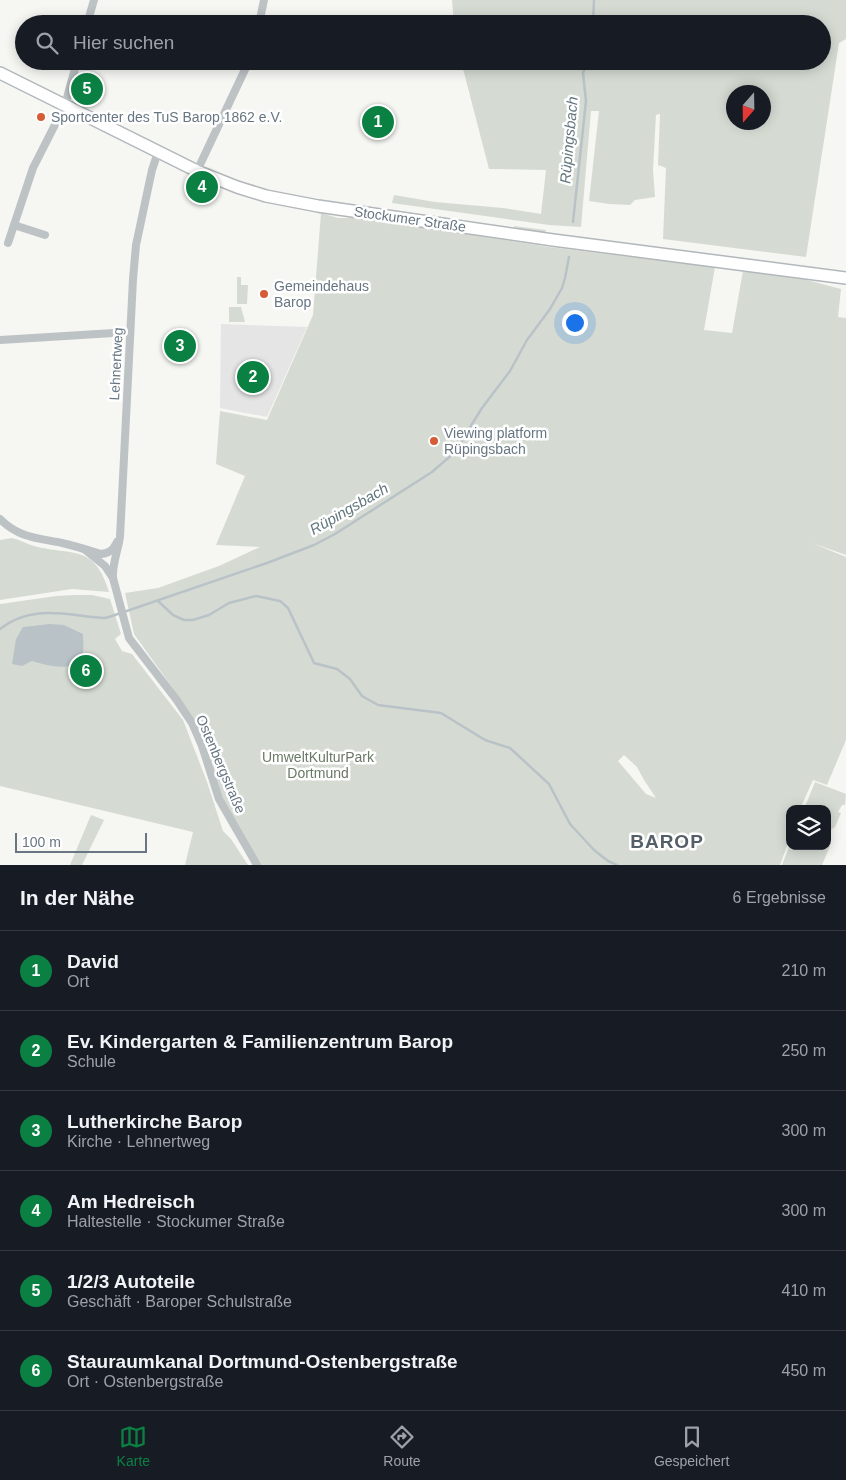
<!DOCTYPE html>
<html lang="de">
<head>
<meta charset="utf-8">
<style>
  body { margin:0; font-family:Helvetica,sans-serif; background:#242831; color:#f1f3f6 }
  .controls { position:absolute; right:15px; bottom:15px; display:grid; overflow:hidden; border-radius:10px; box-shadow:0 2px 12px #0003 }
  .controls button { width:45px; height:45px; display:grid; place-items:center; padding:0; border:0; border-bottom:1px solid #363941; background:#171b24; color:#f1f3f6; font:25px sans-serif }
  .compass { position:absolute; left:726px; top:85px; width:45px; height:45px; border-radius:50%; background:#171b24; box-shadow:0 2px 12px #0003; rotate:200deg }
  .scale { position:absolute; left:15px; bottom:12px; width:132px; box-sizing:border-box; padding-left:5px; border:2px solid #677682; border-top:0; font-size:14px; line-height:18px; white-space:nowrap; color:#677682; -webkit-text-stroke:4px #fff; paint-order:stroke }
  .you { position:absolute; left:574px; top:322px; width:18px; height:18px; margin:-12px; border:4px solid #fff; border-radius:50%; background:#1a73e8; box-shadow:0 0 0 8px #1a73e833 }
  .badge { display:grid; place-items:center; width:32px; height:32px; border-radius:50%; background:#0b8043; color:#fff; font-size:16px; font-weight:700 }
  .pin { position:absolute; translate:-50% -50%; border:2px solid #fff; box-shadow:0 1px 5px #0006 }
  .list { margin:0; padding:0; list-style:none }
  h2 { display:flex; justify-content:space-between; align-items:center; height:65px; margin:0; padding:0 20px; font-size:21px }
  h2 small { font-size:16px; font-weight:400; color:#9ea1a6 }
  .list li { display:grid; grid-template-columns:32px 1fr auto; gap:15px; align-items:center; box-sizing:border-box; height:80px; padding:0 20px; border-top:1px solid #363941 }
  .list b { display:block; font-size:19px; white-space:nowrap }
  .list p { margin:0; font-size:16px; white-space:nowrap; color:#9ea1a6 }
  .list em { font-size:16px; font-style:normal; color:#9ea1a6 }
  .icon { flex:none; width:28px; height:28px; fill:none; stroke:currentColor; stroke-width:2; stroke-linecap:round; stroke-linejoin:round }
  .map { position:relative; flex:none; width:846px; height:865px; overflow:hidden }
  .search { position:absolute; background:#171b24; box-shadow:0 2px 12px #0003; left:15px; right:15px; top:15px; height:55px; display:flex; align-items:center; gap:12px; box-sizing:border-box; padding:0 18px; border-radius:28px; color:#9ea1a6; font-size:19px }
  .sheet { height:545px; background:#171b24 }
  nav { display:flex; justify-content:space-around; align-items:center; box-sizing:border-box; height:70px; border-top:1px solid #363941; background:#171b24; font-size:14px; color:#9ea1a6 }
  nav a { display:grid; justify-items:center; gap:2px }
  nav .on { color:#0b8043 }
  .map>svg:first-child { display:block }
  .built { fill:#e4e5e4 }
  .green { fill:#d5dbd3; fill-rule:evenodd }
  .water { fill:#b9c2c7 }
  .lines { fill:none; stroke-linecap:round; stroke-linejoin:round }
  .stream { stroke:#b9c2c7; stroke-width:2.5 }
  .secondary-casing { stroke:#b2b7bb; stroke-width:14 }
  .minor { stroke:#bdc2c5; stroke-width:8 }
  .secondary { stroke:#fff; stroke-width:11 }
  .poi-dot { fill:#d55c35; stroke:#fff; stroke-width:2 }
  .labels { text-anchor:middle; stroke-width:5; stroke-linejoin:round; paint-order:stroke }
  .poi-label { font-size:14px; fill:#677682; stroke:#fff; text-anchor:start }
  .street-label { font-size:14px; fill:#677682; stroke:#fff }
  .park-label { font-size:14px; fill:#697966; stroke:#fff }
  .water-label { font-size:15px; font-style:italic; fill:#63777e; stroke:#fff }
  .district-label { font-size:19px; font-weight:bold; letter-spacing:1px; fill:#555f67; stroke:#fff }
</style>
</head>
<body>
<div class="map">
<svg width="846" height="865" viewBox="0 0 846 865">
  <rect width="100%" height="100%" fill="#f6f6f3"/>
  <!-- built -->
  <polygon class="built" points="221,324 307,327 267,417 220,408"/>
  <!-- green -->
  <g class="green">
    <path d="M452,0H846V39L839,43L806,257L663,239L666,168L658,165L660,114L656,115L653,170L655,197L635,200L630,205L609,204L589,201L599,111H591L581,227L549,225L392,203L394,195L435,202L503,208L541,214L546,170L489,169L461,61H822V24H454ZM764,92V122H734V92Z"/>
    <path d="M321,213L338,218H366L549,247L715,267L704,330L732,333L743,271L803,279L841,289L838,317L846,318V555L812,543L846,557V740L827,785L813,780L800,809H790V838L780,865H259L221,798L174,690L134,634L125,593L158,588L219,566L260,547L216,545L245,476L216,464L220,411L267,420L313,315ZM624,755L637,767L644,780L656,798L646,794L618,761Z"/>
    <polygon points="514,226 546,230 545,233 515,229"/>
    <polygon points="237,277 241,277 241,285 248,285 247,304 237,304"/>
    <polygon points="229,307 241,307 245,322 229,322"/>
    <path d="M12,538C20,540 27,544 34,546C73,556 95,544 109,592L72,589L0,600V540Z"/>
    <polygon points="75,595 92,595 110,599 121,634 115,639 122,651 132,654 183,720 207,782 223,831 231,839 248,865 185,865 193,832 0,786 0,604 56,596"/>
    <polygon points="815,782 846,794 845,805 842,805 838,812 841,813 835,827 829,831 827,831 827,809 804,809"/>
    <polygon points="91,815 104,820 82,865 70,865"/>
    <polygon points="790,844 790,846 830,846 822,865 782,865"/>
  </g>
  <!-- water -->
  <path class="water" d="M50,624L64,625L83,634C83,642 85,650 81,658C73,673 45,665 32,661L22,666L12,664L16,639L23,627Z"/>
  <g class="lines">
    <!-- stream -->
    <g class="stream">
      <polyline points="593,24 594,0"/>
      <polyline points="573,222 586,101 583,73 587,61"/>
      <polyline points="158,601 173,615 184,620 193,620 209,615 229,603 256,596 280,601 288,608 314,663 337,669 350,679 362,696 378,705 441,713 485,740 510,748 549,784 570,824 594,850 608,861 617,865"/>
      <path d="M0,629C33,603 67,616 105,618L112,616L267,563L314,545L335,534L432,472L454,453L482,408L510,371L527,340L550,309L562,288L565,278L569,257"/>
    </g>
    <defs>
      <polyline id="secondary" points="0,73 197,171 237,187 266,196 318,206 553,240 846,278"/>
    </defs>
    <!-- secondary casing -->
    <use href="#secondary" class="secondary-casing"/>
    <!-- minor -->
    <g class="minor">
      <polyline points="87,24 94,0"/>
      <polyline points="259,24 264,0"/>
      <polyline points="197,171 249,61"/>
      <polyline points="14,225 45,235"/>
      <polyline points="8,243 33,168 65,105 77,61"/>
      <polyline points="0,340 130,332"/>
      <path d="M0,519C19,538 38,538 62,543C75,546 88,550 101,554C110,553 113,550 117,542"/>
      <polyline points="84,549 105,566 113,578 129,638 176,699 192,723 202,746 219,799 257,865"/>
      <path d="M113,578C112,564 118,551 120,537L133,279L136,245L152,170L158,152"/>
    </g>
    <!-- secondary -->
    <use href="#secondary" class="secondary"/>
  </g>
  <!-- markers -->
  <g class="poi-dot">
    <circle cx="41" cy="117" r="5"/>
    <circle cx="264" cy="294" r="5"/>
    <circle cx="434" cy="441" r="5"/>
  </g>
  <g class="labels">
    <!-- poi labels -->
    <g class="poi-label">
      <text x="51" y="122">Sportcenter des TuS Barop 1862 e.V.</text>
      <text x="274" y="291">Gemeindehaus<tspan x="274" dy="16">Barop</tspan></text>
      <text x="444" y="438">Viewing platform<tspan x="444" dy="16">Rüpingsbach</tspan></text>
    </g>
    <!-- street labels -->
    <g class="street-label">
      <text transform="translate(410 219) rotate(8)" y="5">Stockumer Straße</text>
      <text transform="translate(116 364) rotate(-87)" y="5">Lehnertweg</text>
      <text transform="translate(221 764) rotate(67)" y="5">Ostenbergstraße</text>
    </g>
    <!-- park labels -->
    <g class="park-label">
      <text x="318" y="762">UmweltKulturPark<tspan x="318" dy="16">Dortmund</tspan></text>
    </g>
    <!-- water labels -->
    <g class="water-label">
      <text transform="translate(569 140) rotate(-85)" y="5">Rüpingsbach</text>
      <text transform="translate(349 509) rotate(-30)" y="5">Rüpingsbach</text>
    </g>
    <!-- district labels -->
    <g class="district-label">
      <text x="667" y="848">BAROP</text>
    </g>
  </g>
</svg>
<div class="controls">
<button><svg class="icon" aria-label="layers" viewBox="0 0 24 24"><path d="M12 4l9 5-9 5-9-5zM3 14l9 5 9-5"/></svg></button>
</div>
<svg class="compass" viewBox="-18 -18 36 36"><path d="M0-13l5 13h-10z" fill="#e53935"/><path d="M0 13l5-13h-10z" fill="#9ea1a6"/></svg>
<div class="scale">100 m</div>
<div class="you"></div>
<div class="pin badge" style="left:378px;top:122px">1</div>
<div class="pin badge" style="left:253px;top:377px">2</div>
<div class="pin badge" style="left:180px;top:346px">3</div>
<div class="pin badge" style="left:202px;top:187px">4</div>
<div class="pin badge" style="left:87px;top:89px">5</div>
<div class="pin badge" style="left:86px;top:671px">6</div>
<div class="search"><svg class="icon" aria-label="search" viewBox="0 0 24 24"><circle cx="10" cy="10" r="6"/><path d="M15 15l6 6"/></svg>Hier suchen</div>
</div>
<section class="sheet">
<h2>In der Nähe<small>6 Ergebnisse</small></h2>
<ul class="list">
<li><span class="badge">1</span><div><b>David</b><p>Ort</p></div><em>210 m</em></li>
<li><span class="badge">2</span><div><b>Ev. Kindergarten &amp; Familienzentrum Barop</b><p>Schule</p></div><em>250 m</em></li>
<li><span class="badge">3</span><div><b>Lutherkirche Barop</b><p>Kirche · Lehnertweg</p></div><em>300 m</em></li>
<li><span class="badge">4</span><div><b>Am Hedreisch</b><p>Haltestelle · Stockumer Straße</p></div><em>300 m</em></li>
<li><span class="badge">5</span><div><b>1/2/3 Autoteile</b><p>Geschäft · Baroper Schulstraße</p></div><em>410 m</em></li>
<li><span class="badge">6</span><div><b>Stauraumkanal Dortmund-Ostenbergstraße</b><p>Ort · Ostenbergstraße</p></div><em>450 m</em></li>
</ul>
</section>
<nav>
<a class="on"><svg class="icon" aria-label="map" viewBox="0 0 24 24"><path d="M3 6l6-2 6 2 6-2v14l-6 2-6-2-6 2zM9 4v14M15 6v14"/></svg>Karte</a>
<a><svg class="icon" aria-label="directions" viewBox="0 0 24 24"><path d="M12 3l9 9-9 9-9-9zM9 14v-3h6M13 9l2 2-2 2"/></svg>Route</a>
<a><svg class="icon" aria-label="saved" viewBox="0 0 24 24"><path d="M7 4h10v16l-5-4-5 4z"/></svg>Gespeichert</a>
</nav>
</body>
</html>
